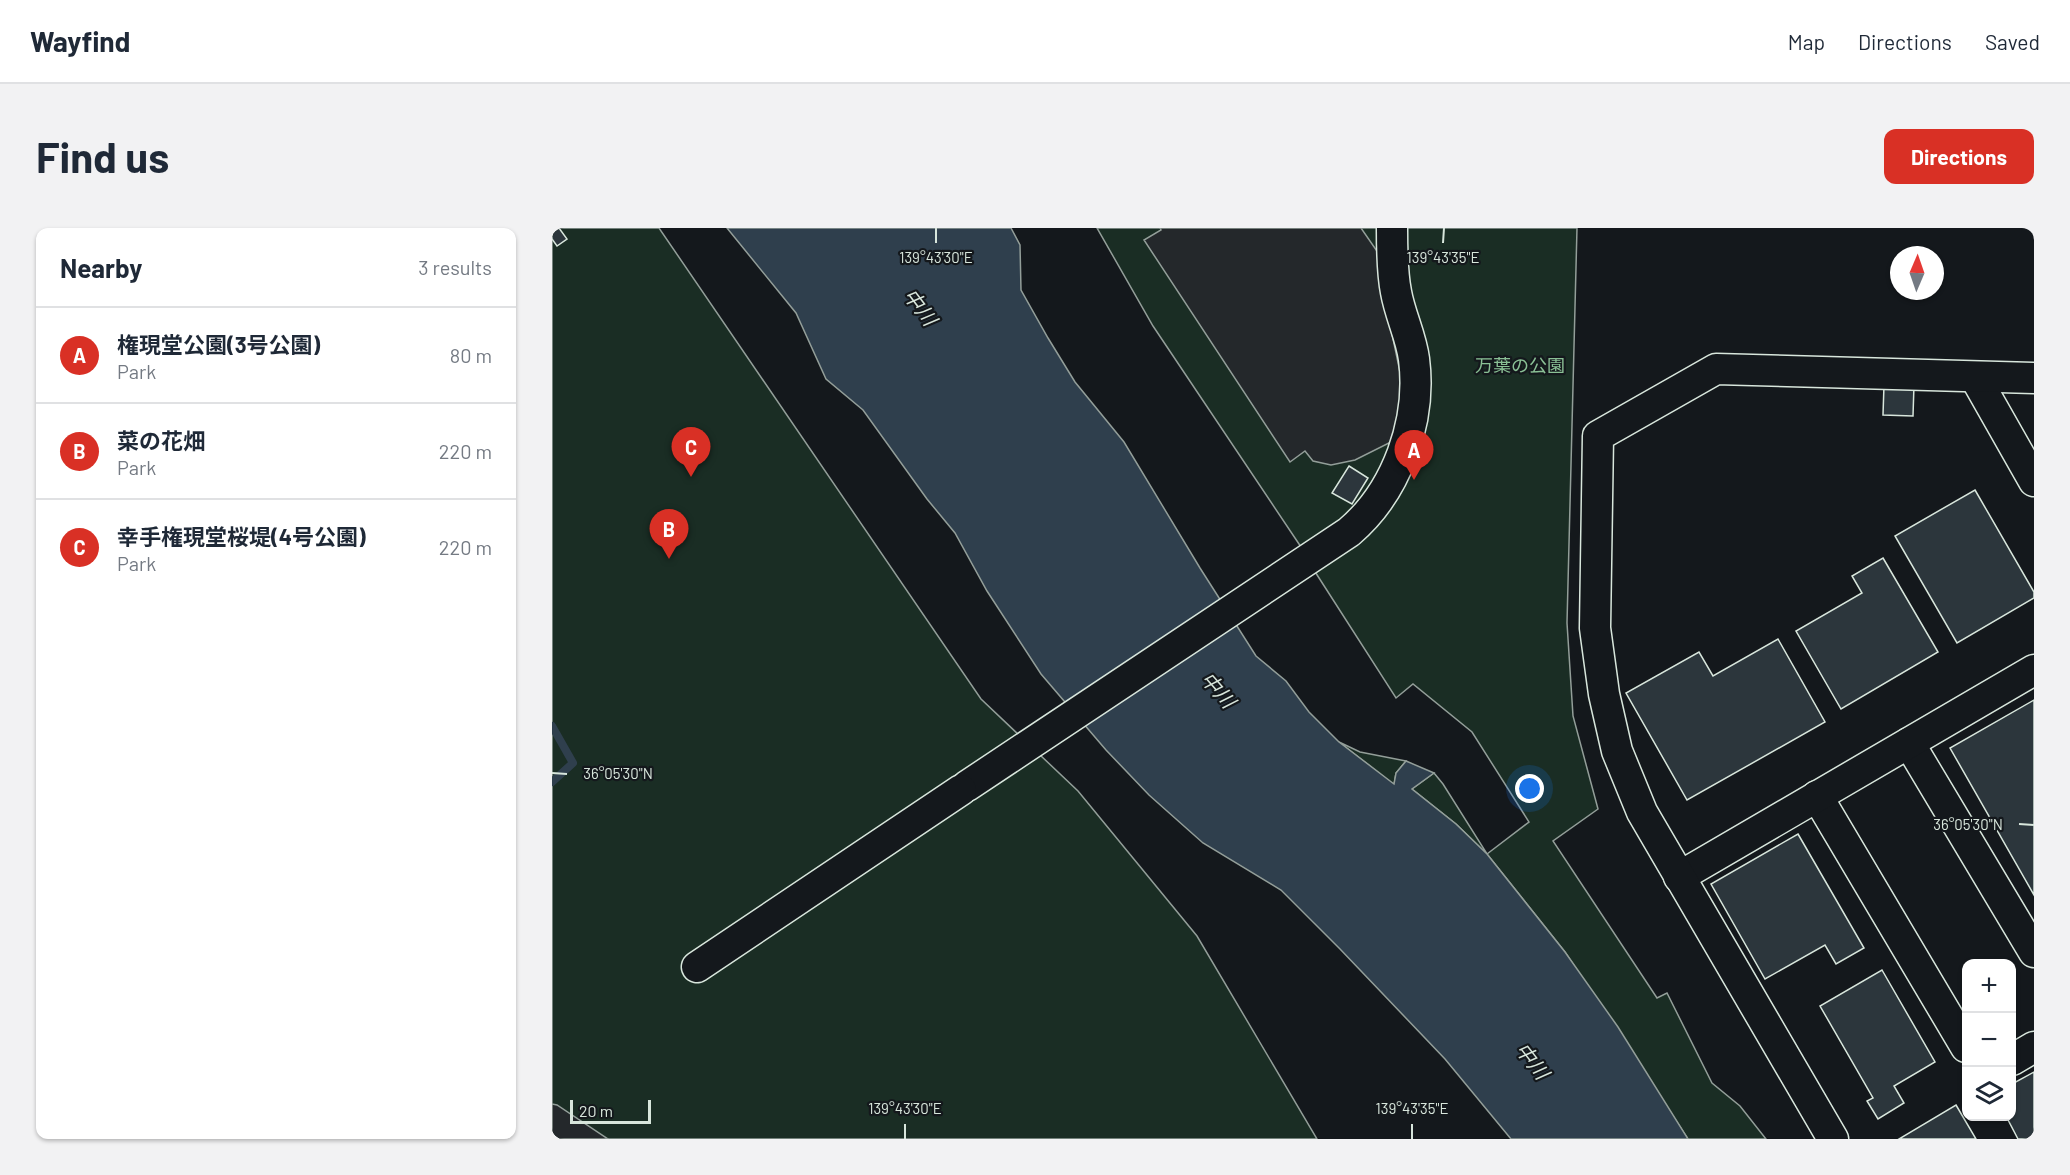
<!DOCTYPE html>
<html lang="en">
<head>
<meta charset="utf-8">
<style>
  body { margin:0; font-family:Barlow,"Noto Sans JP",sans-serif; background:#f2f2f3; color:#1f2937 }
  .controls { position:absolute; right:18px; bottom:18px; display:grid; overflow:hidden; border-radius:12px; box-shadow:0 2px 4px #0004 }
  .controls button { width:54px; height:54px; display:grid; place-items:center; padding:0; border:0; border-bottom:2px solid #e0e1e3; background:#fff; color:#1f2937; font:30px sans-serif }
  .compass { position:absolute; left:1338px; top:18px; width:54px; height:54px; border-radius:50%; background:#fff; box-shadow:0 2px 4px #0004; rotate:2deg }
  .scale { position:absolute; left:18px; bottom:15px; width:81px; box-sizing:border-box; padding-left:6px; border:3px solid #d8e6dc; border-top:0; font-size:16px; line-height:21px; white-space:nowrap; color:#d8e6dc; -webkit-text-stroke:4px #14181c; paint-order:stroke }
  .you { position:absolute; left:978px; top:561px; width:21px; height:21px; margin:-15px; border:4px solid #fff; border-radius:50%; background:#1a73e8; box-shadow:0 0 0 9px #1a73e833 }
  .badge { display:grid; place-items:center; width:39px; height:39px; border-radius:50%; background:#d93025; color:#fff; font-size:20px; font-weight:700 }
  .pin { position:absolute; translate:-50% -50px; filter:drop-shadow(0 2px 3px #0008) }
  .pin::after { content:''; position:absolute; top:32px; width:21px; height:18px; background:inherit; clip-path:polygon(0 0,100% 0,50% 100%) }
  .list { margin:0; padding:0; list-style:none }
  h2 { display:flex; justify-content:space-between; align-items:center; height:78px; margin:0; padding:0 24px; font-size:26px }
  h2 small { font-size:20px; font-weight:400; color:#747a83 }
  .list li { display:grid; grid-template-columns:39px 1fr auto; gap:18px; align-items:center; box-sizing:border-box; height:96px; padding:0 24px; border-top:2px solid #e0e1e3 }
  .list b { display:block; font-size:22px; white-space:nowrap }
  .list p { margin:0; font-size:20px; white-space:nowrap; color:#747a83 }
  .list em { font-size:20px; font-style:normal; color:#747a83 }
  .icon { flex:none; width:33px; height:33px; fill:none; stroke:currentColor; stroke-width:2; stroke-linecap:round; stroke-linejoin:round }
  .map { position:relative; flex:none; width:1482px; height:911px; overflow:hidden; border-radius:12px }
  header { display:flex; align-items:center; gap:36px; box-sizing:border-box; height:84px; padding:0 30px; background:#fff; border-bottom:2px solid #e0e1e3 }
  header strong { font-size:28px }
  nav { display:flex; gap:33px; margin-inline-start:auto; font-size:21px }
  .intro { display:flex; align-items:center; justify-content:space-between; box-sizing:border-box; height:144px; padding:0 36px }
  h1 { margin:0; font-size:42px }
  .button { padding:15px 27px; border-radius:12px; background:#d93025; color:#fff; font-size:21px; font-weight:700 }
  main { display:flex; gap:36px; padding:0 36px }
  aside { flex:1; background:#fff; border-radius:12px; box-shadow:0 2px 4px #0004 }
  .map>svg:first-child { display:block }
  .green { fill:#1a2d24; stroke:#939e99; stroke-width:1.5 }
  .parking { fill:#24282b; stroke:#939e99; stroke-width:1.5 }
  .water { fill:#2f3f4d; stroke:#939e99; stroke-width:1.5 }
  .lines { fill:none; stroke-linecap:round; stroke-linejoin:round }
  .stream { stroke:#2f3f4d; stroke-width:8 }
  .building { fill:#2c363c; stroke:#d8e6dc; stroke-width:1.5 }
  .minor-casing { stroke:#d8e6dc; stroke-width:33 }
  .minor { stroke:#14181c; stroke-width:30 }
  .ticks { fill:none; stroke:#d8e6dc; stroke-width:2 }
  .labels { text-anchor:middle; stroke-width:4.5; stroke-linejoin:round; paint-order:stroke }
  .park-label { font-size:18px; fill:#8ac095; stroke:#14181c }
  .water-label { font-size:20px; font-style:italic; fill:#d8e6dc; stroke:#14181c }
  .ticks-label { font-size:15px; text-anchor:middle; fill:#d8e6dc; stroke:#14181c; stroke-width:4.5; stroke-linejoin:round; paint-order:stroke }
</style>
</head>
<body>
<header>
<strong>Wayfind</strong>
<nav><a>Map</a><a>Directions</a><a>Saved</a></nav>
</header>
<div class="intro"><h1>Find us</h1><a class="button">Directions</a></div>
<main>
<aside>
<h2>Nearby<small>3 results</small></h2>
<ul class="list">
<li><span class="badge">A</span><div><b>権現堂公園(3号公園)</b><p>Park</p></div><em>80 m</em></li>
<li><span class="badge">B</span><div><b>菜の花畑</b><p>Park</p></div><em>220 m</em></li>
<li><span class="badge">C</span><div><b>幸手権現堂桜堤(4号公園)</b><p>Park</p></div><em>220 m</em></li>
</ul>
</aside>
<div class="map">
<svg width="1482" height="911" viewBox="0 0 1482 911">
  <rect width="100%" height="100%" fill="#14181c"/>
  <!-- green -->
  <g class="green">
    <polygon points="0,0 107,0 429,471 526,563 645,708 765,911 0,911"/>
    <polygon points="545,0 1025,0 1015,395 1021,488 1046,581 1001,613 1105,770 1115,765 1160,855 1188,878 1214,911 1136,911 1013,724 935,626 904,596 860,561 882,545 891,556 935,626 977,594 920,504 861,456 844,470 760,339 749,319 601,98"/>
    <polygon points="787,514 808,524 854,533 844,545 842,557"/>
  </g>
  <!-- parking -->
  <g class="parking">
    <polygon points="608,0 809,0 827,26 835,82 848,144 849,166 841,213 803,232 779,237 761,233 753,223 738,234 592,12 609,2"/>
    <polygon points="0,876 5,877 56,911 0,911"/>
  </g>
  <!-- water -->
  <polygon class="water" points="175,0 459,0 468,17 469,62 496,110 523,154 572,214 648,340 704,428 734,453 757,484 787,514 842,556 844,545 854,533 882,545 860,561 904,596 935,626 1013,724 1066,799 1136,911 959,911 893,831 788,721 729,662 651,615 597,567 554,522 489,446 435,363 403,305 375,271 311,182 274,151 244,85"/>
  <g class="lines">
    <!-- stream -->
    <polyline class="stream" points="0,498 21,535 0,554"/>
  </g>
  <!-- building -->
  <g class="building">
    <polygon points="7,0 15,11 5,18 0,11 0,4"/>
    <polygon points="1332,157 1362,157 1361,188 1331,187"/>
    <polygon points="797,238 816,250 800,276 780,265"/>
    <polygon points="1423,262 1482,364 1482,370 1405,415 1343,308"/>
    <polygon points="1331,330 1386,424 1289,481 1244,403 1310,365 1300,348"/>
    <polygon points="1226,411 1273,494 1135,572 1074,465 1147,424 1161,448"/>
    <polygon points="1482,472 1482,667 1398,520"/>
    <polygon points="1246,606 1312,720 1284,736 1273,717 1213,751 1159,656"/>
    <polygon points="1330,742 1383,834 1342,858 1352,875 1326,891 1315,873 1321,870 1268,778"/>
    <polygon points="1482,844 1482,911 1466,911 1454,888 1460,888 1460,856"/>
    <polygon points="1404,877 1424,911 1347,911"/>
  </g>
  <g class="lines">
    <defs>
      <g id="minor">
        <polyline points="1423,149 1482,253"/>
        <polyline points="1357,515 1482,724"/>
        <path d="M415,558L797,304C845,263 870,193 862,131C859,108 848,87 844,64C840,44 840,21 840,0"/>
        <polyline points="1265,568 1414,819"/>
        <polyline points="1127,649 1482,442"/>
        <polyline points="145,739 409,562"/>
        <polyline points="1460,832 1482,819"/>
        <polyline points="1281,911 1090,584 1065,523 1052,466 1043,400 1046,208 1164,141 1482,150"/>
      </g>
    </defs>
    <!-- minor casing -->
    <use href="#minor" class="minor-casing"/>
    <!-- minor -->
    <use href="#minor" class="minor"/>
  </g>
  <!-- ticks -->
  <path class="ticks" d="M384,15V0M891,15L892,0M0,545L15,546M1467,596L1482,597M353,911V896M860,911V896"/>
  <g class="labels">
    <!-- park labels -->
    <g class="park-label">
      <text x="968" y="144">万葉の公園</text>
    </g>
    <!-- water labels -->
    <g class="water-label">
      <text transform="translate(368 79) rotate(53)" y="7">中川</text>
      <text transform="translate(666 462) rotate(49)" y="7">中川</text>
      <text transform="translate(980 833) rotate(52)" y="7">中川</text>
    </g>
  </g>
  <g class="ticks-label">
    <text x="384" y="35">139°43'30"E</text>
    <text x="891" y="35">139°43'35"E</text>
    <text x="66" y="551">36°05'30"N</text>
    <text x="1416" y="602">36°05'30"N</text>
    <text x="353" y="886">139°43'30"E</text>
    <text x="860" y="886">139°43'35"E</text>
  </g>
</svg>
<div class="controls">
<button>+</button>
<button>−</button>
<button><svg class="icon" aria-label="layers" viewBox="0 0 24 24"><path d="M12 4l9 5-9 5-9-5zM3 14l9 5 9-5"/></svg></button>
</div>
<svg class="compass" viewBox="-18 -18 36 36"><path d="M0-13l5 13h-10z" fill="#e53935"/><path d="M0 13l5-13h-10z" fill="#747a83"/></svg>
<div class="scale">20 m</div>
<div class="you"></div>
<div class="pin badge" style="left:862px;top:252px">A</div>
<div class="pin badge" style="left:117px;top:331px">B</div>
<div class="pin badge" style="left:139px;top:249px">C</div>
</div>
</main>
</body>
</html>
